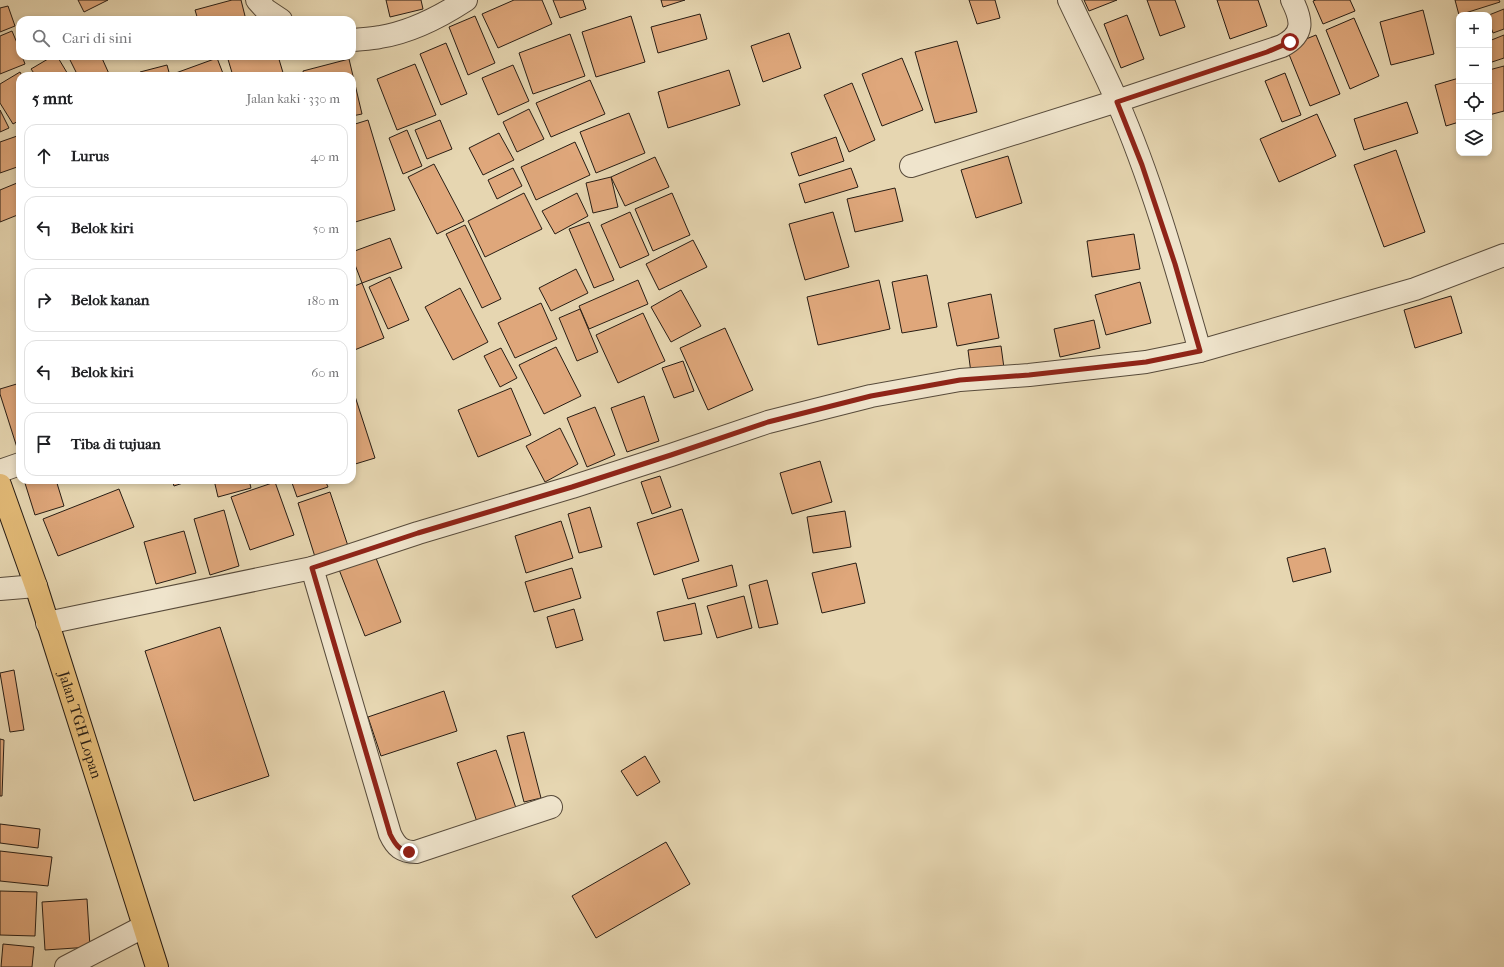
<!DOCTYPE html>
<html lang="id">
<head>
<meta charset="utf-8">
<style>
  body { margin:0; font-family:"IM FELL French Canon",serif; background:#f2f2f2; color:#202124 }
  .controls { position:absolute; right:12px; top:12px; display:grid; overflow:hidden; border-radius:8px; box-shadow:0 2px 6px #0003 }
  .controls button { width:36px; height:36px; display:grid; place-items:center; padding:0; border:0; border-bottom:1px solid #e0e0e0; background:#fff; color:#202124; font:20px sans-serif }
  .stop { position:absolute; width:12px; height:12px; margin:-9px; border:3px solid #8f2418; border-radius:50%; background:#fff }
  .stop.end { background:#8f2418; border-color:#fff; box-shadow:0 1px 4px #0008 }
  .list { margin:0; padding:0; list-style:none }
  h2 { display:flex; justify-content:space-between; align-items:center; height:52px; margin:0; padding:0 16px; font-size:17px }
  h2 small { font-size:13px; font-weight:400; color:#757577 }
  .list li { display:grid; grid-template-columns:26px 1fr auto; gap:12px; align-items:center; box-sizing:border-box; height:64px; margin:0 8px 8px; padding:0 8px; border:1px solid #e0e0e0; border-radius:12px }
  .list b { display:block; font-size:15px; white-space:nowrap }
  .list em { font-size:13px; font-style:normal; color:#757577 }
  .icon { flex:none; width:22px; height:22px; fill:none; stroke:currentColor; stroke-width:2; stroke-linecap:round; stroke-linejoin:round }
  .map { position:relative; flex:none; width:1504px; height:967px; overflow:hidden }
  .search { position:absolute; background:#fff; box-shadow:0 2px 6px #0003; left:16px; top:16px; width:340px; height:44px; display:flex; align-items:center; gap:10px; box-sizing:border-box; padding:0 14px; border-radius:12px; color:#757577; font-size:15px }
  .panel { position:absolute; background:#fff; box-shadow:0 2px 6px #0003; left:16px; top:72px; width:340px; height:412px; border-radius:12px }
  .map>svg:first-child { display:block }
  .building { fill:#dfa77b; stroke:#281d14 }
  .lines { fill:none; stroke-linecap:round; stroke-linejoin:round }
  .minor-casing { stroke:#584b3b; stroke-width:24 }
  .highway-casing { stroke:#281d14; stroke-width:24 }
  .minor { stroke:#efe4cc; stroke-width:22 }
  .highway { stroke:#e3bb78; stroke-width:22 }
  .route { stroke:#8f2418; stroke-width:5 }
  .labels { text-anchor:middle; stroke-width:3.5; stroke-linejoin:round; paint-order:stroke }
  .street-label { font-size:15px; fill:#281d14; stroke:#efe4cc }
</style>
</head>
<body>
<div class="map">
<svg width="1504" height="967" viewBox="0 0 1504 967">
  <rect width="100%" height="100%" fill="#e6d6b1"/>
  <filter id="stains"><feTurbulence type="fractalNoise" baseFrequency=".005" numOctaves="4"/><feColorMatrix values="0 0 0 0 .2 0 0 0 0 .09 0 0 0 0 .02 0 0 0 .5 -.17"/></filter>
  <radialGradient id="worn" r=".72"><stop offset=".6" stop-color="#630" stop-opacity="0"/><stop offset="1" stop-color="#630" stop-opacity=".3"/></radialGradient>
  <!-- building -->
  <g class="building">
    <polygon points="78,0 108,0 84,12"/>
    <polygon points="232,0 241,0 246,20 198,20 195,10"/>
    <polygon points="386,0 421,0 423,9 390,17"/>
    <polygon points="514,0 542,0 552,24 498,48 482,14"/>
    <polygon points="553,0 583,0 586,9 560,18"/>
    <polygon points="661,0 685,0 663,7"/>
    <polygon points="969,0 995,0 1000,18 977,24"/>
    <polygon points="1084,0 1117,0 1089,11"/>
    <polygon points="1147,0 1175,0 1185,27 1160,36"/>
    <polygon points="1217,0 1258,0 1267,26 1230,39"/>
    <polygon points="1316,0 1350,0 1355,11 1323,24 1313,1"/>
    <polygon points="1455,0 1499,0 1500,2 1459,15"/>
    <polygon points="8,6 15,26 0,32 0,8"/>
    <polygon points="1504,9 1504,29 1493,33 1489,22 1489,15"/>
    <polygon points="1423,10 1434,54 1391,65 1380,22"/>
    <polygon points="700,14 707,39 658,53 651,27"/>
    <polygon points="1127,15 1144,59 1121,68 1104,24"/>
    <polygon points="475,16 495,63 468,75 449,27"/>
    <polygon points="631,16 645,62 596,77 582,32"/>
    <polygon points="81,17 83,20 74,20"/>
    <polygon points="1354,18 1379,76 1350,89 1326,30"/>
    <polygon points="12,31 20,50 20,56 22,56 25,64 0,74 0,36"/>
    <polygon points="789,33 801,68 763,82 751,46"/>
    <polygon points="570,34 585,76 533,94 519,53"/>
    <polygon points="1316,35 1340,94 1310,106 1286,47"/>
    <polygon points="1504,35 1504,58 1489,63 1489,41"/>
    <polygon points="957,41 977,112 935,123 915,52"/>
    <polygon points="446,43 467,94 441,105 420,54"/>
    <polygon points="53,56 57,56 69,76 36,76 31,69"/>
    <polygon points="68,56 101,56 110,76 78,76"/>
    <polygon points="227,56 278,56 284,76 233,76"/>
    <polygon points="217,58 224,76 174,76 173,74"/>
    <polygon points="902,58 923,110 882,126 862,74"/>
    <polygon points="349,59 362,114 352,116 352,76 304,76 303,71"/>
    <polygon points="415,64 436,115 397,130 377,79"/>
    <polygon points="167,65 170,76 140,76 140,72"/>
    <polygon points="513,65 529,101 498,115 482,78"/>
    <polygon points="1504,66 1504,111 1489,115 1489,70"/>
    <polygon points="729,70 740,105 668,128 658,92"/>
    <polygon points="20,72 22,76 20,76 20,120 13,124 0,103 0,84"/>
    <polygon points="1285,73 1301,115 1282,122 1265,81"/>
    <polygon points="1459,78 1459,122 1446,126 1435,85"/>
    <polygon points="590,80 605,114 551,137 536,103"/>
    <polygon points="852,83 875,140 849,152 824,95"/>
    <polygon points="1407,102 1418,133 1364,150 1354,119"/>
    <polygon points="529,109 544,139 517,152 503,122"/>
    <polygon points="0,110 9,128 0,132"/>
    <polygon points="629,113 645,153 596,173 580,132"/>
    <polygon points="1317,114 1336,156 1279,182 1260,139"/>
    <polygon points="368,120 395,210 352,223 352,125"/>
    <polygon points="440,120 452,149 427,159 415,130"/>
    <polygon points="407,130 422,166 403,174 389,138"/>
    <polygon points="499,133 514,160 483,175 469,148"/>
    <polygon points="20,135 20,166 0,173 0,142"/>
    <polygon points="836,137 844,161 799,176 791,153"/>
    <polygon points="575,142 590,175 536,200 521,167"/>
    <polygon points="1396,150 1425,232 1384,247 1354,165"/>
    <polygon points="1008,156 1022,203 976,218 961,170"/>
    <polygon points="655,157 669,187 625,206 611,177"/>
    <polygon points="434,164 464,221 437,234 408,177"/>
    <polygon points="513,168 522,186 497,199 488,180"/>
    <polygon points="851,168 858,187 805,203 799,184"/>
    <polygon points="611,177 618,207 593,213 586,183"/>
    <polygon points="17,183 20,189 20,214 0,222 0,190"/>
    <polygon points="895,188 903,221 855,232 847,199"/>
    <polygon points="524,193 542,229 485,257 468,221"/>
    <polygon points="577,193 588,216 555,234 542,211"/>
    <polygon points="672,193 690,235 653,251 635,209"/>
    <polygon points="630,212 649,255 620,268 601,225"/>
    <polygon points="833,212 849,267 805,280 789,224"/>
    <polygon points="589,222 614,280 594,288 569,229"/>
    <polygon points="465,225 501,299 482,308 446,234"/>
    <polygon points="1134,234 1140,269 1092,277 1087,241"/>
    <polygon points="390,238 402,268 362,283 352,257 352,252"/>
    <polygon points="693,240 707,267 659,290 646,264"/>
    <polygon points="576,269 588,293 551,311 539,288"/>
    <polygon points="927,275 937,327 902,333 892,282"/>
    <polygon points="390,277 409,320 388,329 369,287"/>
    <polygon points="638,280 648,304 589,329 579,306"/>
    <polygon points="879,280 890,329 818,345 807,297"/>
    <polygon points="1140,282 1151,323 1106,335 1095,295"/>
    <polygon points="362,283 384,338 352,351 352,287"/>
    <polygon points="460,288 488,342 453,360 425,307"/>
    <polygon points="681,290 701,326 671,342 651,307"/>
    <polygon points="991,294 999,338 957,346 948,303"/>
    <polygon points="1451,296 1462,333 1415,348 1404,310"/>
    <polygon points="541,303 557,339 515,358 498,323"/>
    <polygon points="580,309 598,352 577,361 559,318"/>
    <polygon points="643,313 665,361 618,383 596,335"/>
    <polygon points="1094,320 1100,348 1060,357 1054,329"/>
    <polygon points="725,328 753,390 708,410 680,348"/>
    <polygon points="1001,346 1004,368 971,373 968,350"/>
    <polygon points="556,347 581,396 544,414 519,365"/>
    <polygon points="501,348 517,378 500,387 484,356"/>
    <polygon points="683,361 694,391 674,398 662,368"/>
    <polygon points="20,383 20,457 0,394 0,389"/>
    <polygon points="352,387 375,458 352,465"/>
    <polygon points="511,388 531,435 478,457 458,410"/>
    <polygon points="644,396 659,441 627,452 611,408"/>
    <polygon points="595,407 615,455 587,467 567,418"/>
    <polygon points="560,428 578,464 545,482 526,446"/>
    <polygon points="820,461 832,502 792,514 780,473"/>
    <polygon points="660,476 671,507 652,514 641,482"/>
    <polygon points="24,480 56,480 64,506 35,515"/>
    <polygon points="172,480 192,480 174,486"/>
    <polygon points="214,480 249,480 251,488 218,497"/>
    <polygon points="291,480 325,480 328,487 297,497"/>
    <polygon points="275,482 294,535 250,550 231,497"/>
    <polygon points="119,489 134,527 58,556 43,519"/>
    <polygon points="330,492 349,549 316,560 298,503"/>
    <polygon points="590,507 602,547 579,553 568,514"/>
    <polygon points="682,509 699,561 654,575 637,523"/>
    <polygon points="224,510 239,566 210,575 194,519"/>
    <polygon points="845,511 851,547 813,553 807,517"/>
    <polygon points="561,521 573,558 526,573 515,536"/>
    <polygon points="184,531 196,573 156,584 144,542"/>
    <polygon points="1325,548 1331,572 1293,582 1287,558"/>
    <polygon points="374,553 401,622 365,636 338,567"/>
    <polygon points="856,563 865,603 822,613 812,573"/>
    <polygon points="732,565 737,586 688,599 682,579"/>
    <polygon points="572,568 581,598 534,612 525,582"/>
    <polygon points="767,580 778,624 759,628 749,585"/>
    <polygon points="744,596 752,628 717,638 707,606"/>
    <polygon points="695,603 702,634 664,641 657,612"/>
    <polygon points="574,609 583,640 556,648 547,617"/>
    <polygon points="220,627 269,776 194,801 145,651"/>
    <polygon points="14,670 24,730 10,732 0,673"/>
    <polygon points="444,691 457,731 381,756 368,717"/>
    <polygon points="524,732 541,798 524,802 507,736"/>
    <polygon points="0,739 4,740 2,796 0,796"/>
    <polygon points="496,750 516,808 477,822 457,763"/>
    <polygon points="645,756 660,782 637,796 621,771"/>
    <polygon points="0,824 40,829 38,848 0,843"/>
    <polygon points="666,842 690,884 596,938 572,896"/>
    <polygon points="0,851 52,857 48,886 0,881"/>
    <polygon points="0,891 37,892 35,936 0,935"/>
    <polygon points="87,899 90,947 45,950 42,902"/>
    <polygon points="3,944 34,947 32,967 1,967"/>
  </g>
  <g class="lines">
    <defs>
      <g id="minor">
        <polyline points="257,0 266,10 281,20"/>
        <path d="M1069,0C1085,34 1102,67 1117,101C1152,181 1176,267 1200,351"/>
        <path d="M352,40C361,39 371,39 380,37C412,32 440,17 466,0"/>
        <path d="M911,166L1117,101L1282,46C1305,34 1302,20 1292,0"/>
        <polyline points="0,471 20,464"/>
        <path d="M312,568L390,834C396,847 402,852 416,852L551,807"/>
        <polyline points="0,589 36,586"/>
        <polyline points="47,623 312,568 418,533 572,487 671,455 768,422 871,396 960,380 1029,375 1146,362 1200,351 1415,289 1504,255"/>
        <polyline points="66,967 143,927"/>
      </g>
      <g id="highway">
        <path id="s1" d="M0,485L36,586L157,967"/>
      </g>
    </defs>
    <!-- minor casing -->
    <use href="#minor" class="minor-casing"/>
    <!-- highway casing -->
    <use href="#highway" class="highway-casing"/>
    <!-- minor -->
    <use href="#minor" class="minor"/>
    <!-- highway -->
    <use href="#highway" class="highway"/>
  </g>
  <g class="lines">
    <!-- route -->
    <path class="route" d="M409,852C399,850 395,844 390,834L312,568L418,533L572,487L671,455L768,422L871,396L960,380L1029,375L1146,362L1200,351L1175,264L1142,165L1117,102L1267,52L1290,42"/>
  </g>
  <g class="labels">
    <!-- street labels -->
    <g class="street-label">
      <text dy="5" stroke="none"><textPath href="#s1" startOffset="253">Jalan TGH Lopan</textPath></text>
    </g>
  </g>
  <rect width="100%" height="100%" filter="url(#stains)"/>
  <rect width="100%" height="100%" fill="url(#worn)"/>
</svg>
<div class="controls">
<button>+</button>
<button>−</button>
<button><svg class="icon" aria-label="locate" viewBox="0 0 24 24"><circle cx="12" cy="12" r="6"/><path d="M12 2v4M12 18v4M2 12h4M18 12h4"/></svg></button>
<button><svg class="icon" aria-label="layers" viewBox="0 0 24 24"><path d="M12 4l9 5-9 5-9-5zM3 14l9 5 9-5"/></svg></button>
</div>
<div class="stop" style="left:1290px;top:42px"></div>
<div class="stop end" style="left:409px;top:852px"></div>
<div class="search"><svg class="icon" aria-label="search" viewBox="0 0 24 24"><circle cx="10" cy="10" r="6"/><path d="M15 15l6 6"/></svg>Cari di sini</div>
<section class="panel">
<h2>5 mnt<small>Jalan kaki · 330 m</small></h2>
<ul class="list">
<li><svg class="icon" aria-label="ahead" viewBox="0 0 24 24"><path d="M12 20V5M6 11l6-6 6 6"/></svg><div><b>Lurus</b></div><em>40 m</em></li>
<li><svg class="icon" aria-label="left" viewBox="0 0 24 24"><path d="M17 20v-9H6M10 6l-5 5 5 5"/></svg><div><b>Belok kiri</b></div><em>50 m</em></li>
<li><svg class="icon" aria-label="right" viewBox="0 0 24 24"><path d="M7 20v-9h11M14 6l5 5-5 5"/></svg><div><b>Belok kanan</b></div><em>180 m</em></li>
<li><svg class="icon" aria-label="left" viewBox="0 0 24 24"><path d="M17 20v-9H6M10 6l-5 5 5 5"/></svg><div><b>Belok kiri</b></div><em>60 m</em></li>
<li><svg class="icon" aria-label="arrive" viewBox="0 0 24 24"><path d="M6 21V4h12l-3 4 3 4H6"/></svg><div><b>Tiba di tujuan</b></div></li>
</ul>
</section>
</div>
</body>
</html>
